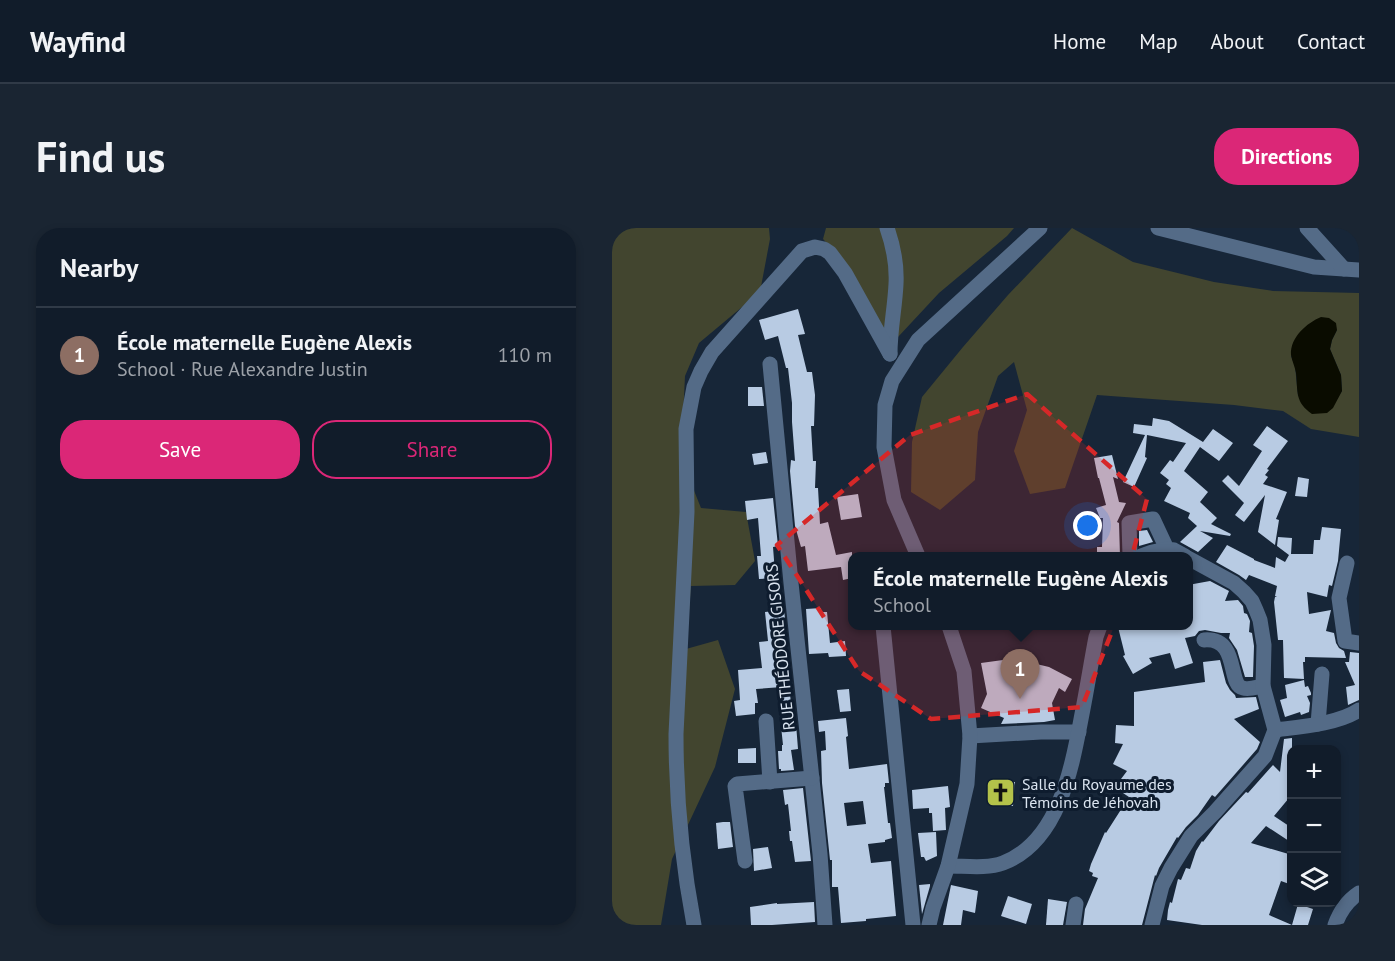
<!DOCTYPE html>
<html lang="en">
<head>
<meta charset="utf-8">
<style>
  body { margin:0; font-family:"PT Sans",sans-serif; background:#1a2532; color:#f1f3f6 }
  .controls { position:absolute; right:18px; bottom:18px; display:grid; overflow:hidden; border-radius:12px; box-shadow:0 3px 9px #0003 }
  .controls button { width:54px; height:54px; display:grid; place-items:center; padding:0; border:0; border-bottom:2px solid #303a47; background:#111c2a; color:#f1f3f6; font:30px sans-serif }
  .you { position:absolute; left:476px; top:298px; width:21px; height:21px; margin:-15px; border:4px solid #fff; border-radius:50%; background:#1a73e8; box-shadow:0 0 0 9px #1a73e833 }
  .badge { display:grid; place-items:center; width:39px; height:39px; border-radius:50%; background:#db2777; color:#fff; font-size:20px; font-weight:700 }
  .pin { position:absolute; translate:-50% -50px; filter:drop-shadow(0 2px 3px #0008) }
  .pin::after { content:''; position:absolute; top:32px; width:21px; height:18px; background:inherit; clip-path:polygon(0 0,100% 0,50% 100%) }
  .popup { position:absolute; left:236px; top:324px; width:345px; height:78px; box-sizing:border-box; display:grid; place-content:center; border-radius:12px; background:#111c2a; filter:drop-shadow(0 2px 4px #0005); font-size:20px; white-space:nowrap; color:#9ca1a8 }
  .popup b { font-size:22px; color:#f1f3f6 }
  .popup::after { content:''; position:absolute; left:50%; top:100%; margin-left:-12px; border:12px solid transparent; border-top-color:#111c2a }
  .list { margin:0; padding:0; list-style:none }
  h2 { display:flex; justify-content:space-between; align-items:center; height:78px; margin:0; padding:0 24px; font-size:26px }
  h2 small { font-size:20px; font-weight:400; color:#9ca1a8 }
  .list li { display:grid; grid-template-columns:39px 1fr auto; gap:18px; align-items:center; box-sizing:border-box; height:96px; padding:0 24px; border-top:2px solid #303a47 }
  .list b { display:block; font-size:22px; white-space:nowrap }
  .list p { margin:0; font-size:20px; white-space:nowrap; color:#9ca1a8 }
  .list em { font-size:20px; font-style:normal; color:#9ca1a8 }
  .actions { display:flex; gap:12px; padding:18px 24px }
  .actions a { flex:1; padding:14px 0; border:2px solid #db2777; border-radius:24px; text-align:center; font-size:21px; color:#db2777 }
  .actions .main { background:#db2777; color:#fff }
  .icon { flex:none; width:33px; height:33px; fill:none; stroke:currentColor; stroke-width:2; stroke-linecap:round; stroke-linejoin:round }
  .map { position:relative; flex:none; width:747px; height:697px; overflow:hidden; border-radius:24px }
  header { display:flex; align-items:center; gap:36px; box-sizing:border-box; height:84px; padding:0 30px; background:#111c2a; border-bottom:2px solid #303a47 }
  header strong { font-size:28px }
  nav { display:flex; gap:33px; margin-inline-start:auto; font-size:21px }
  .intro { display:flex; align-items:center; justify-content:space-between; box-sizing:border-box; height:144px; padding:0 36px }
  h1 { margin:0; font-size:42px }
  .button { padding:15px 27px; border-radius:24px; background:#db2777; color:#fff; font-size:21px; font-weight:700 }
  main { display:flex; gap:36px; padding:0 36px }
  aside { flex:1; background:#111c2a; border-radius:24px; box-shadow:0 3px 9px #0003 }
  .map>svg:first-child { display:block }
  .green { fill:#42452f; fill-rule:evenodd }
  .water { fill:#0a0c00 }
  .building { fill:#b8cbe3; fill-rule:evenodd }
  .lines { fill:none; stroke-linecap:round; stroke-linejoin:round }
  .minor { stroke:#546b87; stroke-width:15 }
  .marked { fill:#d62828; fill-opacity:0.2; stroke:#d62828; stroke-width:4.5; stroke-dasharray:12 8; stroke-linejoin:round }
  .labels { text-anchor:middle; stroke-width:6; stroke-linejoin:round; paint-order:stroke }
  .street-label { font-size:16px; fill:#dae4f0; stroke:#0e1c2e }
  .poi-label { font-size:16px; fill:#dae4f0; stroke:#0e1c2e; text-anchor:start }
</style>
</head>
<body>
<header>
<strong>Wayfind</strong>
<nav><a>Home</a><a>Map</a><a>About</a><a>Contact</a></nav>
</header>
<div class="intro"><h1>Find us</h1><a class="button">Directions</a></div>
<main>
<aside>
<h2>Nearby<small></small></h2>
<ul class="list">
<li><span class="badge" style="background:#8d6e63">1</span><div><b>École maternelle Eugène Alexis</b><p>School · Rue Alexandre Justin</p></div><em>110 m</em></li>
</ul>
<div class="actions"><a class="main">Save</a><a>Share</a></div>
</aside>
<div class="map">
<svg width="747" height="697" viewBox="0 0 747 697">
  <rect width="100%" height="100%" fill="#172638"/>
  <!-- green -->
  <g class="green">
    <polygon points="0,0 157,0 158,11 148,64 87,115 73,148 69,230 89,280 134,284 143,333 123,357 79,358 74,421 106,412 123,461 103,539 60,631 49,697 0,697"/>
    <polygon points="214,0 402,0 395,8 327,65 286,109 269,105 236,38 211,11"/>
    <path d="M460,0L521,34L602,54L661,63L747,65V209L699,201L671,183L622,177L485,167L453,260L418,266L402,223L415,182L402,134L386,148L366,204L363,252L328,282L299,264L300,214L310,169L351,119L396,67ZM725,102L720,112L718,121L729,147L730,163L725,171L686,168L683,138L679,128Z"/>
  </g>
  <!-- water -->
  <path class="water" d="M709,89L717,90L724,95L725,102L720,112L718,121L729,147L730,163L721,180L715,185L700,186C683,174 686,165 684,145C683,139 680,133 679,127C678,109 695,95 709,89Z"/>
  <!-- building -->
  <g class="building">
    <polygon points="186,81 193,106 186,107 195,144 200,144 203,167 202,198 199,198 201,233 204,233 203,260 206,260 208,296 216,294 224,327 240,324 240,350 231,352 229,339 196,343 193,318 189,319 183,298 178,243 179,232 183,233 180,194 180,175 176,140 174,140 166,108 153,112 147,92"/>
    <polygon points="136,159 150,159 152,178 136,178"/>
    <polygon points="541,190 557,193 591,214 601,201 621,215 607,233 588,219 572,243 596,264 588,274 605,290 599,296 619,306 618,308 588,303 601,310 586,324 568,314 585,298 576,290 578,285 552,273 559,260 554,256 557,252 548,245 558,232 561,234 574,215 535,207 533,229 535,230 522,259 511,254 533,207 521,205 522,196 540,198"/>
    <polygon points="655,198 676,213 655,241 657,242 653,247 656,249 651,256 675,264 664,291 667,292 663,317 646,304 653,267 632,294 623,287 632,275 610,253 616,247 627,258 650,223 641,217"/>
    <polygon points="154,224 156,235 142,237 140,226"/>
    <polygon points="500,227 506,251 501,249 507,274 514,275 505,294 507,295 508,328 485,328 485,319 490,319 491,290 488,290 484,280 494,277 487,250 486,250 482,230"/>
    <polygon points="686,249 697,251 695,269 683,268"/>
    <polygon points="246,266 250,289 229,292 225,269"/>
    <polygon points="161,270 166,318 161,319 163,345 161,345 162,350 147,351 145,328 149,328 146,290 135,292 133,273"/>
    <polygon points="710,299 729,301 726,333 720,358 717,357 715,369 695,364 697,386 719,382 714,403 722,405 724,415 727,420 732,423 734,430 693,429 693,434 691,434 692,451 672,450 671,412 666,412 662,374 663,369 665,369 663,368 665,358 637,347 634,352 627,347 604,334 615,317 642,331 642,332 663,340 664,329 673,334 677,327 665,318 666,309 680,310 679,326 701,326 702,312 708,312"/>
    <polygon points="535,302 541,314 527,318 527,303"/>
    <polygon points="598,353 617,363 613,373 626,372 631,378 632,385 635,386 638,393 637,404 640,405 642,418 641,449 633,449 625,422 617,410 618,405 609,405 593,402 587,403 583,408 573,410 581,435 563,441 558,425 537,430 540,435 521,446 511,428 513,427 507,403 506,398 576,398 576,357"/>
    <polygon points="209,380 209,384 215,384 218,415 233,413 234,428 217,429 216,425 197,426 194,381"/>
    <polygon points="172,382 174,399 166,399 170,459 144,461 146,475 143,475 143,486 124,488 122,473 128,472 126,442 150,440 147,414 156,413 153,384"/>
    <polygon points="738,424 747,425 747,472 736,477 734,459 743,457 733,434 737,434"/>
    <polygon points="391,432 412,433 437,439 460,451 453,464 447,460 440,475 443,492 432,494 389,496 392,490 369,480 375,466 369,435"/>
    <polygon points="608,432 614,455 618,462 623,467 624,470 644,469 647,481 622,491 648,514 645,521 603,569 600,567 586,587 574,599 566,610 565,609 547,640 544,648 543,647 530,697 471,697 473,681 486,650 480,648 481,645 477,643 479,636 493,604 494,605 517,569 508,563 511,559 506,555 515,543 501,536 511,516 503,515 504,497 522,498 522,464 593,454 591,434"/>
    <polygon points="692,452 693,459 696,458 699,465 699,467 695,468 698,475 697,484 689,487 688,484 673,489 668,472 675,470 673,457"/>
    <polygon points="237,461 239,483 228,484 225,462"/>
    <polygon points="178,465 179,477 169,478 168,466"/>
    <path d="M234,490L236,508L234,509L237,541L275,536L277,555H273V559H272L276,595H278L280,610L273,612V614L256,616L259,635L279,633L284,688L254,691V693L229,695L226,659H220V632H218L210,555L209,523L214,522L213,503L207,504L206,493ZM251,573L254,596L235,598L232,575Z"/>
    <polygon points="184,496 186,521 179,522 182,542 169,543 169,541 167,541 166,523 170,523 170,517 171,517 169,498"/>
    <polygon points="680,510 680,563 676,570 677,570 662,588 680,600 680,615 654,598 639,615 680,627 680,657 669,653 657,687 680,697 686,676 701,681 696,697 590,697 555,692 556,682 558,674 560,675 566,651 569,652 574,640 578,641 584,623 590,613 591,614 607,593 634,564 636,565 661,537 668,544 672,511"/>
    <polygon points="144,520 144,535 126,535 126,521"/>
    <polygon points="378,553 403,554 401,578 376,576"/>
    <polygon points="336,558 338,579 333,580 334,602 321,603 320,585 317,585 317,580 301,581 300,562"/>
    <polygon points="191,560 199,633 183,634 180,613 178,613 177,603 179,603 176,576 173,577 171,562"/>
    <polygon points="111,594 118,594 121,619 106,621 104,595"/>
    <polygon points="324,604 325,628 314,633 312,629 309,629 306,605"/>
    <polygon points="156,619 160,640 142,643 141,621"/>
    <polygon points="318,656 318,658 310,686 307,657"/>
    <polygon points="339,657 366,663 363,685 351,682 349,697 331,697"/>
    <polygon points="396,668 420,676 414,696 389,688"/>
    <polygon points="436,671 455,674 451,697 434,697"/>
    <polygon points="202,674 203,694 160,697 139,697 138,679 165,675 165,676"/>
  </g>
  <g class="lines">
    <!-- minor -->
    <g class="minor">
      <path d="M275,0C281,17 285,37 284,56C283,79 278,101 278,126"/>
      <polyline points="546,0 702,39 747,42"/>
      <polyline points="695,0 732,41"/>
      <polyline points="158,136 179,355 208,626 213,697"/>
      <polyline points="306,328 282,272 272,219 273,177 280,153 306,112 428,0"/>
      <polyline points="518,328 517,295 541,291 555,321 562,322 573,328"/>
      <polyline points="529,328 540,324 555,321"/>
      <polyline points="735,335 727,370 733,413 747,415"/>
      <polyline points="271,398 301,697"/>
      <path d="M592,412C628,409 615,457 631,460C637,462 645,459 651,458"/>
      <polyline points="154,493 158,554"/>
      <polyline points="706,496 710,446"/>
      <path d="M663,502C687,499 727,496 747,482"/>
      <polyline points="358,508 429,504 467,504"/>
      <polyline points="133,633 123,558 125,556 200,550"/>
      <path d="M336,638C354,638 375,641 391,635C448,613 460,538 470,486C475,461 479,435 484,409L488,398"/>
      <path d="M82,697C70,634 64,570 64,506L75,284L74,201L82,159L89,143L100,124L190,23L203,19L212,21L218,25L233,45L278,126"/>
      <polyline points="317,697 321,680 336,638 355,556 358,508 352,443 337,398"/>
      <polyline points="461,697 464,676"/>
      <polyline points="540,697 550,658 559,640 579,608 603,584 653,528 663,502 651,458 652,417 648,392 644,382 640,373 632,364 622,355 576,330"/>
      <path d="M723,697C728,683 735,673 747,665"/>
    </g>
  </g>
  <!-- marked area -->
  <path class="marked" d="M415,166L535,271L501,401L470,479L319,491L247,443L165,317L298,207Z"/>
  <!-- icons -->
  <defs>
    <symbol id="church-square" viewBox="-11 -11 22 22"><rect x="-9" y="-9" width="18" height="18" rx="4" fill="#b4c24a" stroke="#0e1c2e"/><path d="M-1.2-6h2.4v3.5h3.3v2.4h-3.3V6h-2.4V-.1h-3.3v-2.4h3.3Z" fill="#111"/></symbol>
  </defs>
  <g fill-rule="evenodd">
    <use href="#church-square" x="372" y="548" width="33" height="33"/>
  </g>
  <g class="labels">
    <!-- street labels -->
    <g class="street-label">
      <text transform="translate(168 419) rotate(-96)" y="6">RUE THÉODORE GISORS</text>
    </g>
    <!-- poi labels -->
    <g class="poi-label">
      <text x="410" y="562">Salle du Royaume des<tspan x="410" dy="18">Témoins de Jéhovah</tspan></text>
    </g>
  </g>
</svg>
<div class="controls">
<button>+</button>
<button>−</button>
<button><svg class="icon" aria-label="layers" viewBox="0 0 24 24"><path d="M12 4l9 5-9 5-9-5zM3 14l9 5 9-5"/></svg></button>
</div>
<div class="you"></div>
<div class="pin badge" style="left:408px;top:471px;background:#8d6e63">1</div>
<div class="popup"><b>École maternelle Eugène Alexis</b>School</div>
</div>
</main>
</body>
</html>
